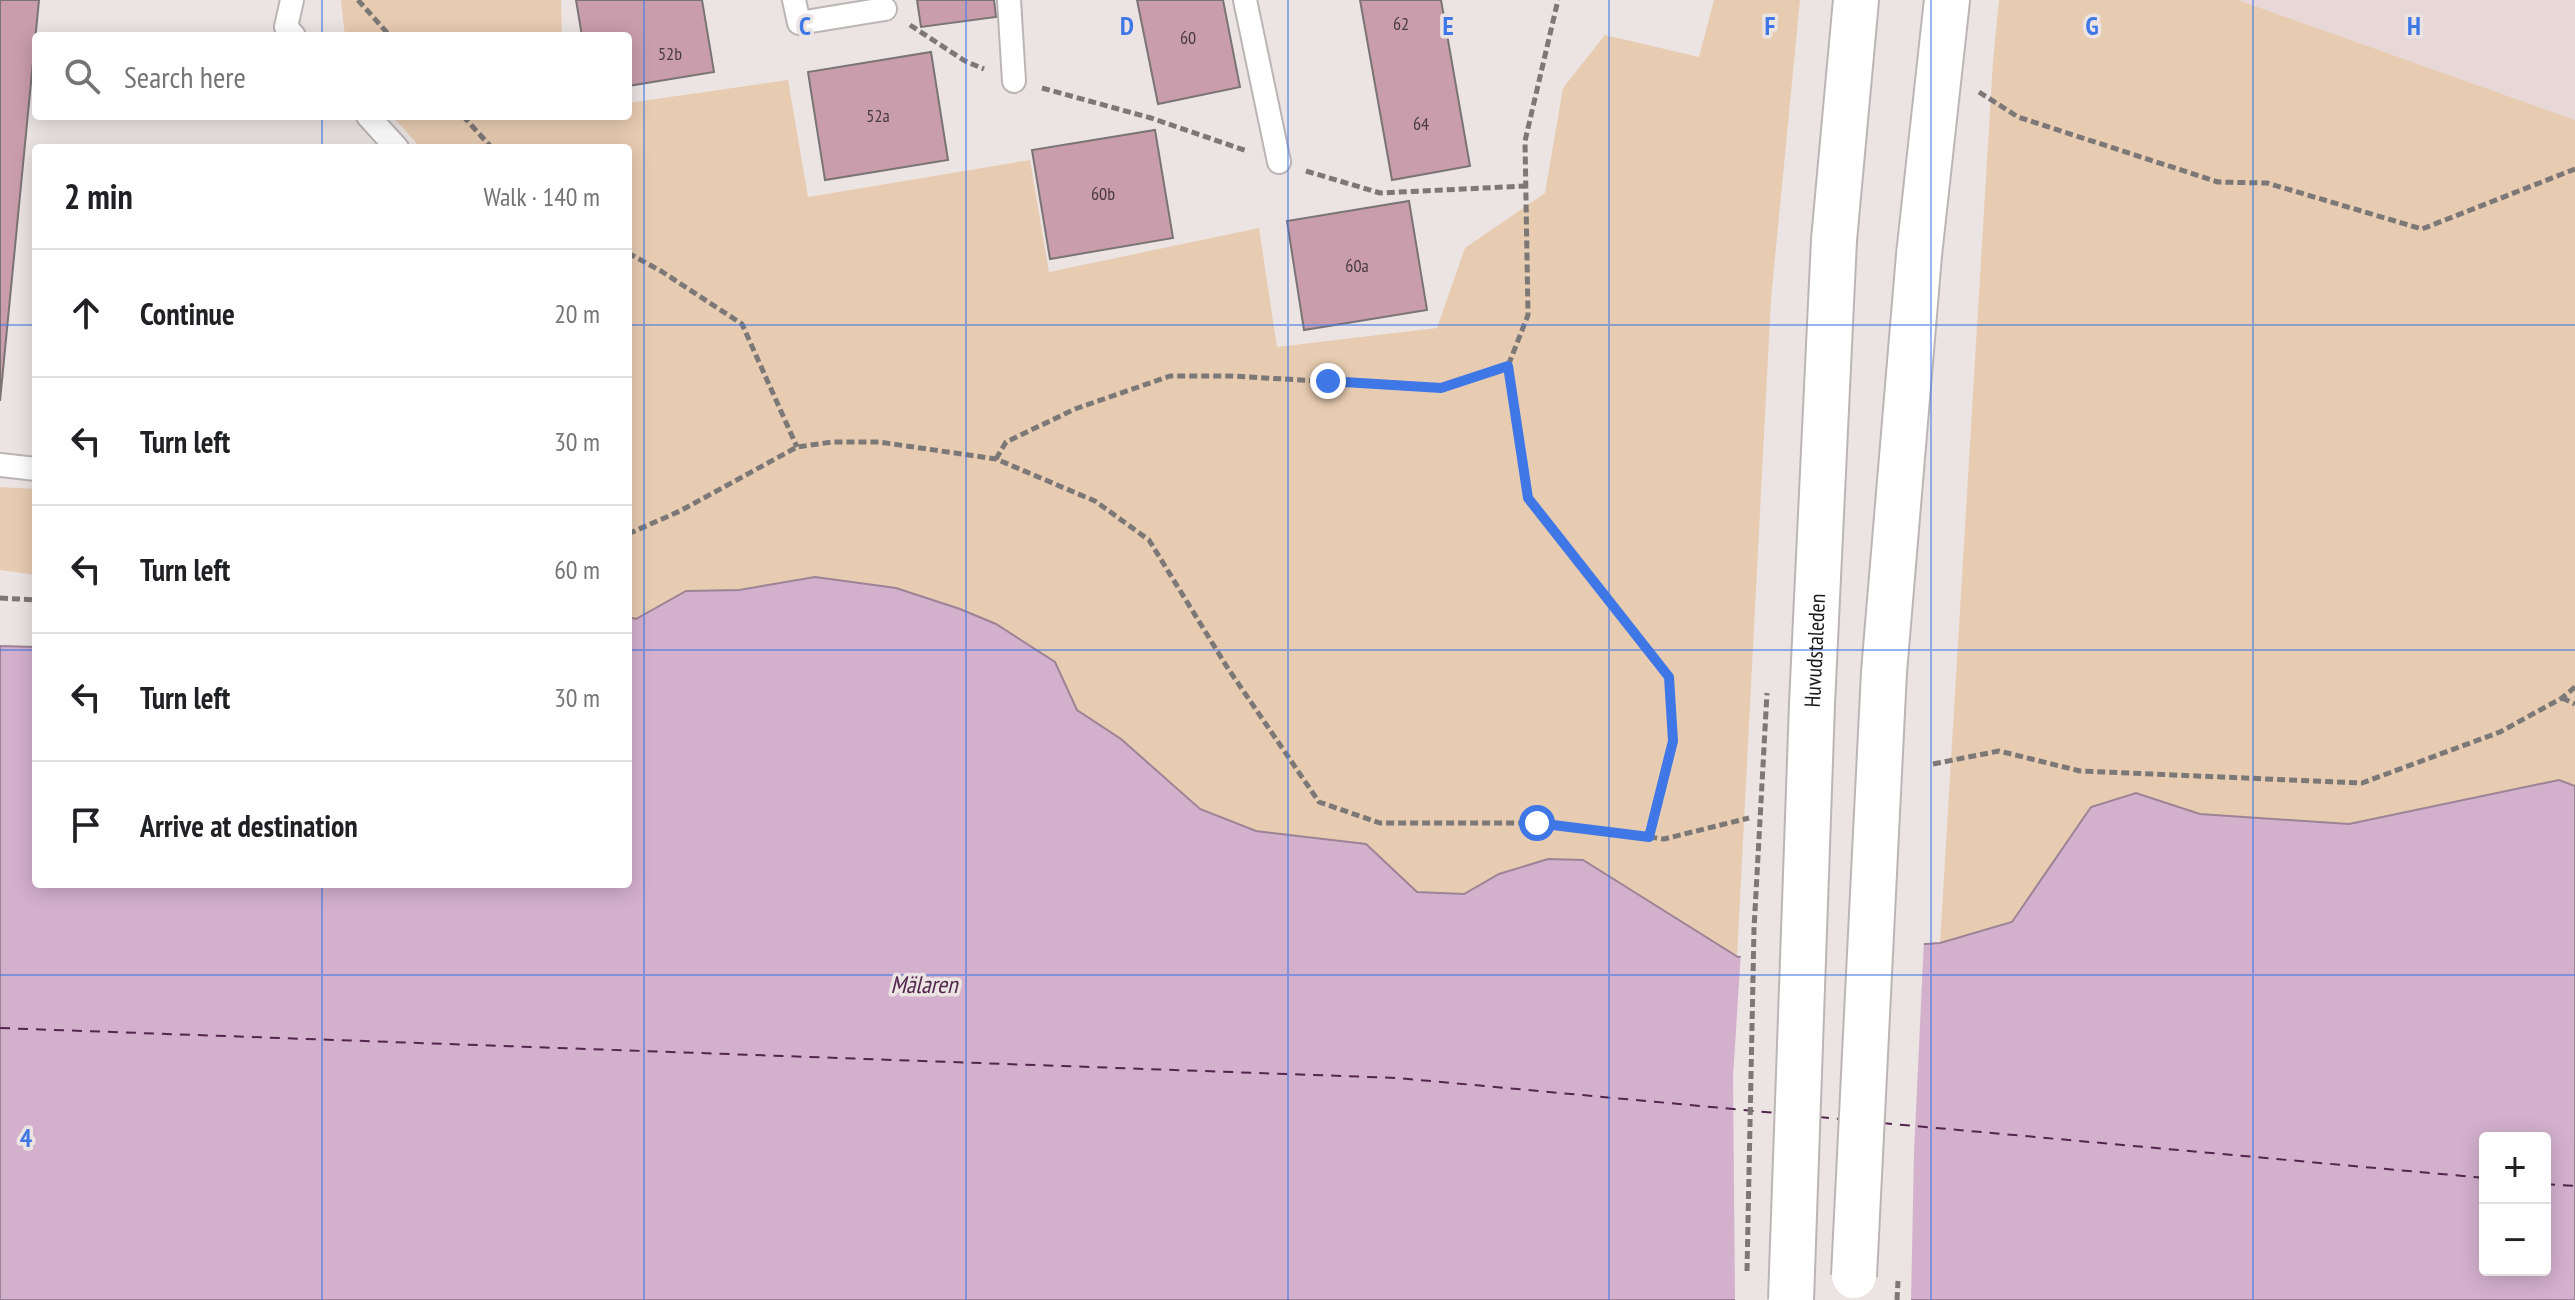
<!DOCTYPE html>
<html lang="en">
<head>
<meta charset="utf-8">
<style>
  body { margin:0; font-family:"PT Sans Narrow",sans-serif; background:#f6f6f6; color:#202124 }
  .controls { position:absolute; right:24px; bottom:24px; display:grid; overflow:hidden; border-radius:8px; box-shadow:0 4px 20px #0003 }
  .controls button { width:72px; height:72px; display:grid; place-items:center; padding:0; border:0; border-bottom:2px solid #e0e0e0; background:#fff; color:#202124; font:40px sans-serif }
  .stop { position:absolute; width:24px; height:24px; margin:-18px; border:6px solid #3f77e7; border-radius:50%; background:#fff }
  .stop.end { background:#3f77e7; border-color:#fff; box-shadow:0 2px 8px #0008 }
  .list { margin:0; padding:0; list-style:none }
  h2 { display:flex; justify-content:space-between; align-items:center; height:104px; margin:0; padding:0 32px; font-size:34px }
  h2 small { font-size:26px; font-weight:400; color:#757577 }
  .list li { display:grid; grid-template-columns:52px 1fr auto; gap:24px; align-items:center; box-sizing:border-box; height:128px; padding:0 32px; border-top:2px solid #e0e0e0 }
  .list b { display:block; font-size:30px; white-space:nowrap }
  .list em { font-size:26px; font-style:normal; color:#757577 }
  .icon { flex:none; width:44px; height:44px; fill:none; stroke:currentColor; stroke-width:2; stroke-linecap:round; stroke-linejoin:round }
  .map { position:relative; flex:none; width:2575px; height:1300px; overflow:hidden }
  .search { position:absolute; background:#fff; box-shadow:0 4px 20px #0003; left:32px; top:32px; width:600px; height:88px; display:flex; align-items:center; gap:20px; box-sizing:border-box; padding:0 28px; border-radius:8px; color:#757577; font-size:30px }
  .panel { position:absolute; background:#fff; box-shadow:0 4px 20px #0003; left:32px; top:144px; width:600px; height:744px; border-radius:8px }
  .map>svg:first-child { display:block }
  .built { fill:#e7d7d6 }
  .green { fill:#e7ccb1 }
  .water { fill:#d3b0cc; stroke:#9c8396; stroke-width:2; fill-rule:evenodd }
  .pier { fill:#ebe4e3 }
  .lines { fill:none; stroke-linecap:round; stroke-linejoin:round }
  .ferry { stroke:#53264d; stroke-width:2; stroke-dasharray:10 8; stroke-linecap:butt }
  .building { fill:#ca9dac; stroke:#7a7476; stroke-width:2 }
  .service-casing { stroke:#bcb5b5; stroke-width:26 }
  .secondary-casing { stroke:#bcb5b5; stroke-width:48 }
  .path { stroke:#7c7877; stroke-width:5; stroke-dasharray:8 4; stroke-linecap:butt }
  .service { stroke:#fff; stroke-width:22 }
  .secondary { stroke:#fff; stroke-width:44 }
  .secondary-bridge-casing { stroke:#bcb5b5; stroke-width:48; stroke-linecap:butt }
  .path-bridge { stroke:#7c7877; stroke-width:5; stroke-dasharray:8 4; stroke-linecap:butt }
  .secondary-bridge { stroke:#fff; stroke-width:44 }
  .route { stroke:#3f77e7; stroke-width:10 }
  .grid { fill:none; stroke:#3f77e7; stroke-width:2; stroke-opacity:0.55 }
  .labels { text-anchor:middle; stroke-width:7; stroke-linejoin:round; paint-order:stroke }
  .number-label { font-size:18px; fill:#483b3e }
  .street-label { font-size:22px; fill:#1c1a19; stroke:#ebe4e3 }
  .water-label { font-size:24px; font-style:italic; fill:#53264d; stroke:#ebe4e3 }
  .grid-label { font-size:26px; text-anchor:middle; font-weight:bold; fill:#3f77e7; stroke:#ebe4e3; stroke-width:7; stroke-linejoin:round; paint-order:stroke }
</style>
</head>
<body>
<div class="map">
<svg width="2575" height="1300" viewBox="0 0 2575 1300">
  <rect width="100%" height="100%" fill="#ebe4e3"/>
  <!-- built -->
  <polygon class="built" points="2238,0 2575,0 2575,120"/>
  <!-- green -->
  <g class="green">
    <polygon points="341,0 561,0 562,36 345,36"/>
    <polygon points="1714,0 1800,0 1771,299 1737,957 1583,860 1499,874 1464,894 1417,892 1366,844 1256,831 1200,809 1121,739 1077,710 1055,662 960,609 896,588 815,577 739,590 686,591 636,619 628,617 628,148 421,148 392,116 628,116 628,103 788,80 808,197 1030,160 1049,272 1259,228 1277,347 1437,328 1465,248 1545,193 1563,88 1605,35 1699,57"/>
    <polygon points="1999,0 2238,0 2575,120 2575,786 2559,780 2349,824 2200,814 2136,793 2091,807 2013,922 1940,943 1993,61"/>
    <polygon points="0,487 36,489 36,575 0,570"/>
  </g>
  <!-- water -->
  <path class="water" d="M815,577L896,588L960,609L996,624L1055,662L1077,710L1121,739L1200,809L1256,831L1366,844L1417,892L1464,894L1499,874L1548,859L1583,860L1738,957L1940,943L2012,922L2091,807L2136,793L2200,814L2349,824L2559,780L2575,786V1300H0V646L36,647V884H628V617L636,619L686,591L739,590ZM2485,1138H2545V1270H2485Z"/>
  <!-- pier -->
  <polygon class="pier" points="1924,940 1914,1153 1911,1300 1735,1300 1733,1077 1741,952"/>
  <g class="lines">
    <!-- ferry -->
    <g class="ferry">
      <polyline points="0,1028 1398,1078 1776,1113"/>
      <polyline points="1819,1117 1840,1119"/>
      <polyline points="1882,1123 2485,1178"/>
      <polyline points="2545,1184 2575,1186"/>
    </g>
  </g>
  <!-- building -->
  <g class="building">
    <polygon points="0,0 39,0 0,401"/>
    <polygon points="576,0 702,0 714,72 628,86 628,36 582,36"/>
    <polygon points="917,0 994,0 996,17 921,27"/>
    <polygon points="1137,0 1223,0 1240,87 1158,104"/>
    <polygon points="1360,0 1441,0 1470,166 1392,180"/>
    <polygon points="931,52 948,160 825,180 808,72"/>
    <polygon points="1155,130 1173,238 1050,259 1032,150"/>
    <polygon points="1409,201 1427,310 1304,330 1287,221"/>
  </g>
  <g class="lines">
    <defs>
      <g id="service">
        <polyline points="292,0 286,27 294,36"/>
        <polyline points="794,0 799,23 885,9"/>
        <polyline points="1009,0 1014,81"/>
        <polyline points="1245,0 1279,162"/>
        <polyline points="368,116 397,148"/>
        <polyline points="0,465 36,469"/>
      </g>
      <g id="secondary">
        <polyline points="1834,240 1856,0"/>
        <polyline points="1919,255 1947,0"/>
      </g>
    </defs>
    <!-- service casing -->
    <use href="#service" class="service-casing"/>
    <!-- secondary casing -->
    <use href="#secondary" class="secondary-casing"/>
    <!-- path -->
    <g class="path">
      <polyline points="358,0 390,36"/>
      <polyline points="910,25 965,61 984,69"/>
      <polyline points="1042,88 1151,118 1247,151"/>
      <polyline points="1979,92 2018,117 2218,182 2267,183 2422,229 2575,169"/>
      <polyline points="463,116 492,148"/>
      <polyline points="1306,171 1380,193 1526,186"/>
      <polyline points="628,253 661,271 742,324 797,447"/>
      <polyline points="1508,366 1528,498 1669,677 1673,741 1649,837"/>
      <polyline points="996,459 1006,442 1075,409 1170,376 1231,376 1441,388 1508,366 1528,315 1525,141 1558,0"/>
      <polyline points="628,534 680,511 797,447 832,442 879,442 996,459 1095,501 1149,540 1227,667 1319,802 1380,823 1537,823 1664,839 1749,818"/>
      <polyline points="0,598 36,600"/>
      <polyline points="2562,698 2575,704"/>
      <polyline points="1933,764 1999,751 2080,771 2362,783 2500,732 2562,698 2575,687"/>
    </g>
    <!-- service -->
    <use href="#service" class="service"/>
    <!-- secondary -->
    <use href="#secondary" class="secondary"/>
    <defs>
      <g id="secondary-bridge">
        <polyline points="1854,1276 1884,672 1919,255"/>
        <path id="s1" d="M1791,1300L1812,704L1834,240"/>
      </g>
    </defs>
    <!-- secondary-bridge casing -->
    <use href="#secondary-bridge" class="secondary-bridge-casing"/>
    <!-- path-bridge -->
    <g class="path-bridge">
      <polyline points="1747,1271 1754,929 1767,693"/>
      <polyline points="1897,1300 1898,1281"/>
    </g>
    <!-- secondary-bridge -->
    <use href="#secondary-bridge" class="secondary-bridge"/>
  </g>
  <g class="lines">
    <!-- route -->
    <polyline class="route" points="1328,381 1441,388 1508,366 1528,498 1669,677 1673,741 1649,837 1537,823"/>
  </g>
  <!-- grid -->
  <path class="grid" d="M322,0V36M644,0V1300M966,0V1300M1288,0V1300M1609,0V1300M1931,0V1300M2253,0V1300M322,116V148M0,325H36M628,325H2575M0,650H36M628,650H2575M322,884V1300M0,975H2575"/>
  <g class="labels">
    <!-- number labels -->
    <g class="number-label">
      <text x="1401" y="30">62</text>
      <text x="1188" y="44">60</text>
      <text x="670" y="60">52b</text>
      <text x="878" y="122">52a</text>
      <text x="1421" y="130">64</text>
      <text x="1103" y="200">60b</text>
      <text x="1357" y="272">60a</text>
    </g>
    <!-- street labels -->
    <g class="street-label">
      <text dy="8" stroke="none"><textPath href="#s1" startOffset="650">Huvudstaleden</textPath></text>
    </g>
    <!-- water labels -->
    <g class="water-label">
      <text x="924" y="993">Mälaren</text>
    </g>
  </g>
  <g class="grid-label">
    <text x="805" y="35">C</text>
    <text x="1127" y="35">D</text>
    <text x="1448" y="35">E</text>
    <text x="1770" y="35">F</text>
    <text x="2092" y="35">G</text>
    <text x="2414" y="35">H</text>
    <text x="26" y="1147">4</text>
  </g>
</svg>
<div class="controls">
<button>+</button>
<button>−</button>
</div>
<div class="stop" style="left:1537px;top:823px"></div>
<div class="stop end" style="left:1328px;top:381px"></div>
<div class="search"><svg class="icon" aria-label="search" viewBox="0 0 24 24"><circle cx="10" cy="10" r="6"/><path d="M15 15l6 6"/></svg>Search here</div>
<section class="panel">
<h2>2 min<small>Walk · 140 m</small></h2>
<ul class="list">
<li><svg class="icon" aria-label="ahead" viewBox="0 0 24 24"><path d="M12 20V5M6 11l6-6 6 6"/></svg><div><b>Continue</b></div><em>20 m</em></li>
<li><svg class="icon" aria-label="left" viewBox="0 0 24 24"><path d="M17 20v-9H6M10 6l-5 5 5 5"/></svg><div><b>Turn left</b></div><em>30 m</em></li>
<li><svg class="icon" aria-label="left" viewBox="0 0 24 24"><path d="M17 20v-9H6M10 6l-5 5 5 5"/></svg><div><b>Turn left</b></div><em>60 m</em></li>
<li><svg class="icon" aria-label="left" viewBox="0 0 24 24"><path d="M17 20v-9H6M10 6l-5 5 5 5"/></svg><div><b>Turn left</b></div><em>30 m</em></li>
<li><svg class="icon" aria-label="arrive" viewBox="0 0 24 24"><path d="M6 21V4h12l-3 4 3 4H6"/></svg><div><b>Arrive at destination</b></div></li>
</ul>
</section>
</div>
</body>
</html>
